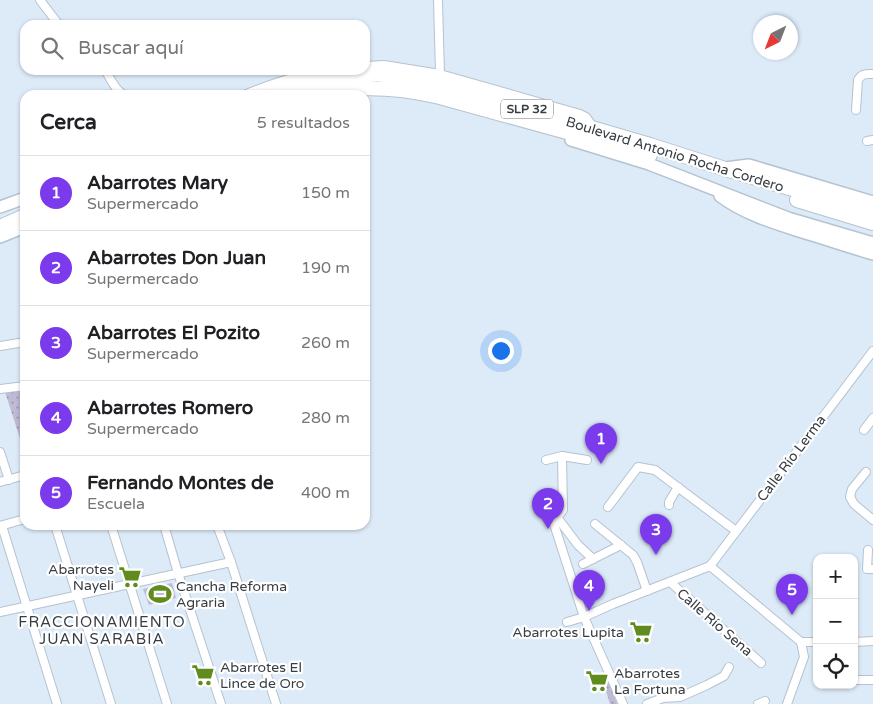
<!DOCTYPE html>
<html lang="es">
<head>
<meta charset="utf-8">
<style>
  body { margin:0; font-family:"Varela Round",sans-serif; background:#f6f6f6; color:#202124 }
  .controls { position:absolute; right:15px; bottom:15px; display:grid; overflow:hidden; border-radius:10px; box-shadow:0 1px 4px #0004 }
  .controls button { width:45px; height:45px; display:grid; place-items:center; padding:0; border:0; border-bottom:1px solid #e0e0e0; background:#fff; color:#202124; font:25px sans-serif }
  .compass { position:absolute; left:753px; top:15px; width:45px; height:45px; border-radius:50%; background:#fff; box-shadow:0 1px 4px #0004; rotate:222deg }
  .you { position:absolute; left:500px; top:350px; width:18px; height:18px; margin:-12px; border:4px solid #fff; border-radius:50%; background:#1a73e8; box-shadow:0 0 0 8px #1a73e833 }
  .badge { display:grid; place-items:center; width:32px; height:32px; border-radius:50%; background:#7c3aed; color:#fff; font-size:16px; font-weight:700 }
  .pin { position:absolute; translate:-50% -41px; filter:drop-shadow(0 1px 2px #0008) }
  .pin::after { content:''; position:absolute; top:26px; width:18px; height:15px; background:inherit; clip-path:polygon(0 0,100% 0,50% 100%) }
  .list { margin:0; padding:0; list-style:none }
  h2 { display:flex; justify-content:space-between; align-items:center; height:65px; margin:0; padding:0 20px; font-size:21px }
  h2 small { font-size:16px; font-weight:400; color:#757577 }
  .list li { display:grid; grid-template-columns:32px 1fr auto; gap:15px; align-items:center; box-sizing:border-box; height:75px; padding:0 20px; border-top:1px solid #e0e0e0 }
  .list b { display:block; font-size:19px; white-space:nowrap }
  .list p { margin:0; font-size:16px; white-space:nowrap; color:#757577 }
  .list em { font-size:16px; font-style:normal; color:#757577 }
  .icon { flex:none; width:28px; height:28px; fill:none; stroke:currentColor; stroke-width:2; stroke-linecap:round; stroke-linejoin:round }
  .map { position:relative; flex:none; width:873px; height:704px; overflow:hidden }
  .search { position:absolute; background:#fff; box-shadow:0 1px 4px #0004; left:20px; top:20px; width:350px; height:55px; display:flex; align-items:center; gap:12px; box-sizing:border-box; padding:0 18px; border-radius:15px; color:#757577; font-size:19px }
  .panel { position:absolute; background:#fff; box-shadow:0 1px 4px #0004; left:20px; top:90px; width:350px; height:440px; border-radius:15px }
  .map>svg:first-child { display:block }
  .grass { fill:url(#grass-dots) }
  .garden { fill:#c1bad7 }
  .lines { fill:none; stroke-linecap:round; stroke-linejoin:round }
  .street-casing { stroke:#b5c2d0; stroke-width:10 }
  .secondary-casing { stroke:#b5c2d0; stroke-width:14 }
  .highway-casing { stroke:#b5c2d0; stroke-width:16 }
  .street { stroke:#fff; stroke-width:8 }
  .secondary { stroke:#fff; stroke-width:11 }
  .highway { stroke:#fff; stroke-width:14 }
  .labels { text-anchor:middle; stroke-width:4.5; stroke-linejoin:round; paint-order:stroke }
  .shield { fill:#fff; stroke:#73777b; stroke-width:1 }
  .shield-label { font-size:12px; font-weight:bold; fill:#373d42 }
  .street-label { font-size:14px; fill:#373d42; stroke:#fff }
  .poi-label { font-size:14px; fill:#373d42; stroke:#fff; text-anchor:start }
  .neighbourhood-label { font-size:15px; letter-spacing:1px; fill:#373d42; stroke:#fff }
</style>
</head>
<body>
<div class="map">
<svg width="873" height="704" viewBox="0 0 873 704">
  <defs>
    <pattern id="grass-dots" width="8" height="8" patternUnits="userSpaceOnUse" patternTransform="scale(1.25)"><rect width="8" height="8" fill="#c1bad7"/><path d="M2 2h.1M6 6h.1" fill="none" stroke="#9e98b0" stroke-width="1.8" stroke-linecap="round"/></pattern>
  </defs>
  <rect width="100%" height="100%" fill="#ddebf9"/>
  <!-- grass -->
  <g class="grass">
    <polygon points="25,389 25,454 5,392"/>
    <polygon points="606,677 616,701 617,704 610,704 602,678"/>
  </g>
  <!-- garden -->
  <polygon class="garden" points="172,583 176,598 149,605 143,589"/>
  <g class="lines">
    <defs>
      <g id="street">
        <polyline points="40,0 59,25"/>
        <polyline points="438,0 440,74"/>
        <polyline points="365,66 384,65 440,74 580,114 586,117 594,128"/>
        <path d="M105,70C111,79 114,89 124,95"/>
        <path d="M244,95C272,83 301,74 332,70"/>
        <path d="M856,110L858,80C862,73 866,74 873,74"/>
        <polyline points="867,141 873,140"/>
        <polyline points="0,346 25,342"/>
        <polyline points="0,389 25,386"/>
        <polyline points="864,430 873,418"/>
        <polyline points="0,452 9,480"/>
        <polyline points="562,456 563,510 560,514 552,518 584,617 623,704"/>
        <polyline points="546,460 562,456 587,460"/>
        <polyline points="866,472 852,489 850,497 854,504 873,520"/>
        <polyline points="0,482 25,475"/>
        <polyline points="669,505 669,502 678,487"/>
        <polyline points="608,507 638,467 655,470 736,531"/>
        <polyline points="556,516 578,545 593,559"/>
        <polyline points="595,524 633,555 637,562 647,591"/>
        <polyline points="55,525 111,704"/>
        <polyline points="111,525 167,704"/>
        <polyline points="164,525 178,573 221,704"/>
        <polyline points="217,525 231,562 276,704"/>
        <polyline points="0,526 25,519"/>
        <polyline points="2,526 57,704"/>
        <polyline points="868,550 867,569 873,569"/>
        <polyline points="583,564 621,545"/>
        <polyline points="710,566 873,351"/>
        <polyline points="710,566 801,642 817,642"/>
        <polyline points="670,582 761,663"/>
        <polyline points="0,612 231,562"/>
        <polyline points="567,622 584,617 613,604 710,566"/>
        <polyline points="854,642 873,641"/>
        <polyline points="854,680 873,680"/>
        <polyline points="647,704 663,698 680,697 707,685 724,676 729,667"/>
        <polyline points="758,704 765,701"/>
        <polyline points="787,704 804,657 801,642"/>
      </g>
      <g id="secondary">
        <polyline points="571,140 649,164 788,218 873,243"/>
        <polyline points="725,168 749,165 873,202"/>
        <path d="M720,196C744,214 774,223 802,232C826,239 849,247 873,254"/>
        <polyline points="0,207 25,198"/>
        <polyline points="0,237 25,227"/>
      </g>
      <g id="highway">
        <polyline points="273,95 300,86 335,79 376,74 418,79 438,83 650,145 722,168 873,213"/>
        <path d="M312,95C341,88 372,87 401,90C413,91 424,94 436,96L650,155"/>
        <polyline points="797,200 873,223"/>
        <polyline points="0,227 25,216"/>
      </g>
    </defs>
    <!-- street casing -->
    <use href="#street" class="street-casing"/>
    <!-- secondary casing -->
    <use href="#secondary" class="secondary-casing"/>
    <!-- highway casing -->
    <use href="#highway" class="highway-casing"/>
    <!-- street -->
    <use href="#street" class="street"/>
    <!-- secondary -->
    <use href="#secondary" class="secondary"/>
    <!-- highway -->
    <use href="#highway" class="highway"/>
  </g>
  <!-- icons -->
  <defs>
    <symbol id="supermarket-bare" viewBox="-9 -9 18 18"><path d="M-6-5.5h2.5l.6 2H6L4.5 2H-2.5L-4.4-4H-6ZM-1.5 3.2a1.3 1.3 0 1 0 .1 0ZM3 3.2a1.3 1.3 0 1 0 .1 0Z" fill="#608c1d" stroke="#fff" stroke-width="2.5" paint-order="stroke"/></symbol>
    <symbol id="stadium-bare" viewBox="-9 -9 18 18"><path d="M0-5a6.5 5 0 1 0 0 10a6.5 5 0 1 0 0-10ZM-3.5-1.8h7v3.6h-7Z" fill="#608c1d" stroke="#fff" stroke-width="2.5" paint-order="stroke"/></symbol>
  </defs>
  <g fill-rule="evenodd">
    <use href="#supermarket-bare" x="114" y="561" width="32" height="32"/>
    <use href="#stadium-bare" x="144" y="578" width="32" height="32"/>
    <use href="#supermarket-bare" x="625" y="616" width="32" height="32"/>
    <use href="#supermarket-bare" x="187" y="659" width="32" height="32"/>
    <use href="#supermarket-bare" x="581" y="665" width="32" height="32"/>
  </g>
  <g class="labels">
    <!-- shield labels -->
    <rect class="shield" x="501" y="99.5" width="52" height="19" rx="4"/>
    <g class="shield-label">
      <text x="527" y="113">SLP 32</text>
    </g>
    <!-- street labels -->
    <g class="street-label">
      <text transform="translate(675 154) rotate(17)" y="5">Boulevard Antonio Rocha Cordero</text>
      <text transform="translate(791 458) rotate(-53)" y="5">Calle Río Lerma</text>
      <text transform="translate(715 622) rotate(41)" y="5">Calle Río Sena</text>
    </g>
    <!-- poi labels -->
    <g class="poi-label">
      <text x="114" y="574" text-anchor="end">Abarrotes<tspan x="114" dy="16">Nayeli</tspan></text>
      <text x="176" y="591">Cancha Reforma<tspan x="176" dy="16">Agraria</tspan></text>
      <text x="624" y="637" text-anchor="end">Abarrotes Lupita</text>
      <text x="220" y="672">Abarrotes El<tspan x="220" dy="16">Lince de Oro</tspan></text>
      <text x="614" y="678">Abarrotes<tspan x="614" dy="16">La Fortuna</tspan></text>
    </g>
    <!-- neighbourhood labels -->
    <g class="neighbourhood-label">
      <text x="102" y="627">FRACCIONAMIENTO<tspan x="102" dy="17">JUAN SARABIA</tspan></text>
    </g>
  </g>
</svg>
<div class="controls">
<button>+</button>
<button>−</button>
<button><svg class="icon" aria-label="locate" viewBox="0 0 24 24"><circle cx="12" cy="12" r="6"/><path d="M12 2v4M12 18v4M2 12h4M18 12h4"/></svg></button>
</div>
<svg class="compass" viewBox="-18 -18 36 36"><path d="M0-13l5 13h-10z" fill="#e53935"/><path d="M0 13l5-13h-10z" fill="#757577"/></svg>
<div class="you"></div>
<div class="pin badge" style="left:601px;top:464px">1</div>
<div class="pin badge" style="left:548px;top:529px">2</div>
<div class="pin badge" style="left:656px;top:555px">3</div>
<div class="pin badge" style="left:589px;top:611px">4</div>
<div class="pin badge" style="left:792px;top:615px">5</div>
<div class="search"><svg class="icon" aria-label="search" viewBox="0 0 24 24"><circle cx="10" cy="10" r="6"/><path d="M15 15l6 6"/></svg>Buscar aquí</div>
<section class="panel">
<h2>Cerca<small>5 resultados</small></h2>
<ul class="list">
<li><span class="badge">1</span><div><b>Abarrotes Mary</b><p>Supermercado</p></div><em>150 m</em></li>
<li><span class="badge">2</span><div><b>Abarrotes Don Juan</b><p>Supermercado</p></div><em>190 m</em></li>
<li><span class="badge">3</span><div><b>Abarrotes El Pozito</b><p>Supermercado</p></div><em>260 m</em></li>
<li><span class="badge">4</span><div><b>Abarrotes Romero</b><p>Supermercado</p></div><em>280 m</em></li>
<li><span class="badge">5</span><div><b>Fernando Montes de</b><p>Escuela</p></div><em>400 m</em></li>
</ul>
</section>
</div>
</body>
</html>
